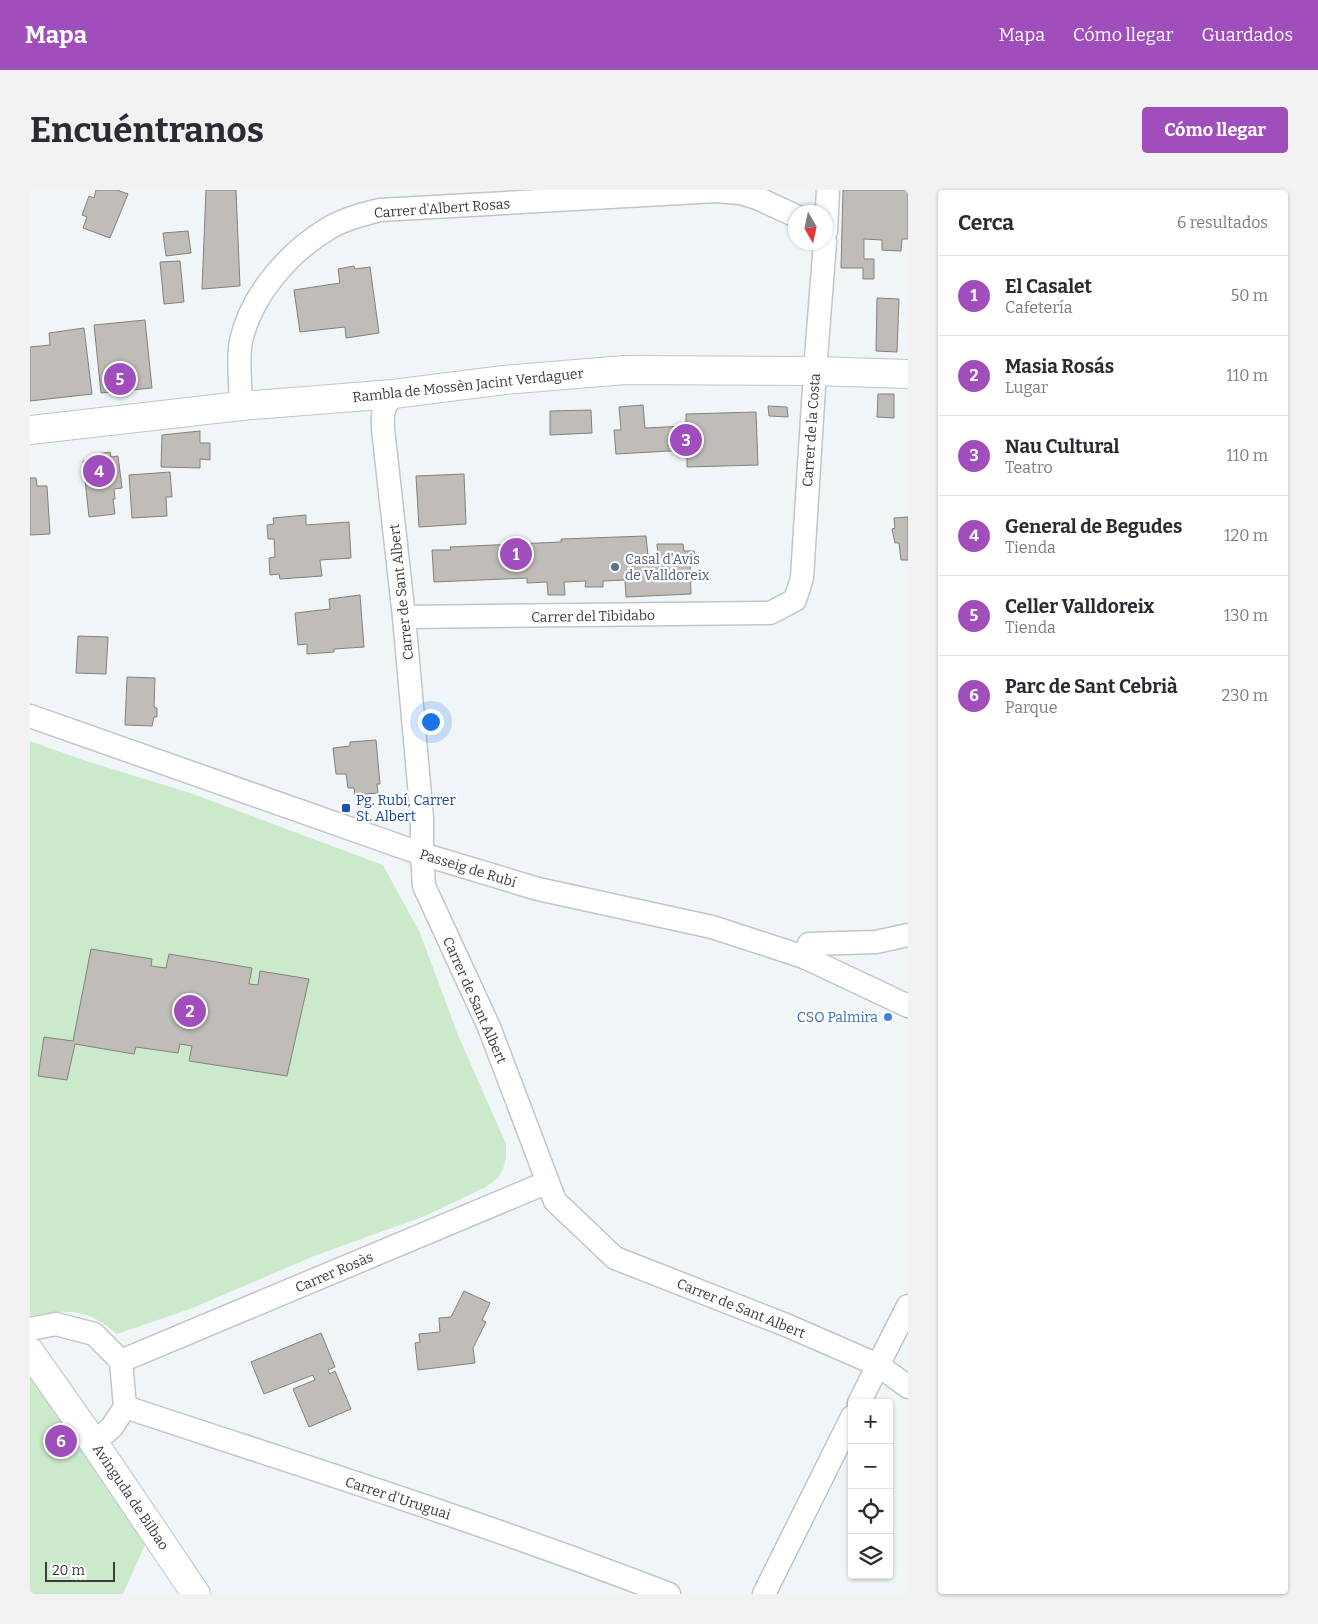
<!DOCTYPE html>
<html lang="es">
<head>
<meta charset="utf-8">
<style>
  body { margin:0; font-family:Bitter,serif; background:#f2f2f3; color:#2b2b33 }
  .controls { position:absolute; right:15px; bottom:15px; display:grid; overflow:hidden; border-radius:5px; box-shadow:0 1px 4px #0004 }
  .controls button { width:45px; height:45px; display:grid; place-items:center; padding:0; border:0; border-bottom:1px solid #e1e1e2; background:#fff; color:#2b2b33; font:25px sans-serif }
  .compass { position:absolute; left:758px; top:15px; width:45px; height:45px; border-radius:50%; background:#fff; box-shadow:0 1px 4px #0004; rotate:171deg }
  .scale { position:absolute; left:15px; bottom:12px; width:70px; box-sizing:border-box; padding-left:5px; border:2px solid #3a3c3d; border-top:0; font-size:14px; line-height:18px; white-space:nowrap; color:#3a3c3d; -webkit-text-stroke:4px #fff; paint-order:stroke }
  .you { position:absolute; left:400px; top:531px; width:18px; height:18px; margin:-12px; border:4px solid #fff; border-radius:50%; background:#1a73e8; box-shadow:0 0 0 8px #1a73e833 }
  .badge { display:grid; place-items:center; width:32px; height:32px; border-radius:50%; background:#a14ebd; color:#fff; font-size:16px; font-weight:700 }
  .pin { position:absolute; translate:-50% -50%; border:2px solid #fff; box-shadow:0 1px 5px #0006 }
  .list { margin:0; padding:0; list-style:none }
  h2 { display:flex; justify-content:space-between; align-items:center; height:65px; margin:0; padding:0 20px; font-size:21px }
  h2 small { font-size:16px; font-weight:400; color:#7c7c81 }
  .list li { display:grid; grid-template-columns:32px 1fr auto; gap:15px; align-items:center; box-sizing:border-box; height:80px; padding:0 20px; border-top:1px solid #e1e1e2 }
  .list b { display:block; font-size:19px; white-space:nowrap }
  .list p { margin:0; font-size:16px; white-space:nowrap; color:#7c7c81 }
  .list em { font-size:16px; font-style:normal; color:#7c7c81 }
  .icon { flex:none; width:28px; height:28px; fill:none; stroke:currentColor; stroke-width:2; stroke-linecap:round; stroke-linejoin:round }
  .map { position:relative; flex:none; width:878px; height:1404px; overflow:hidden; border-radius:5px }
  header { display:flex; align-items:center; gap:30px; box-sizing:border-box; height:70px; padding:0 25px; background:#a14ebd; color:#fff }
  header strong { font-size:24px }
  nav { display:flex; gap:28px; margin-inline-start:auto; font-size:18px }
  .intro { display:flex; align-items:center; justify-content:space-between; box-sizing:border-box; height:120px; padding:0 30px }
  h1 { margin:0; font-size:35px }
  .button { padding:12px 22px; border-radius:5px; background:#a14ebd; color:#fff; font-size:18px; font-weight:700 }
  main { display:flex; gap:30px; padding:0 30px }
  aside { flex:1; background:#fff; border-radius:5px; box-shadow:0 1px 4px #0004 }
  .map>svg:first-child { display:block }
  .green { fill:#cbeacb }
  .building { fill:#c0bdb8; stroke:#84817d }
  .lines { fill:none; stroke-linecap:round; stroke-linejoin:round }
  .street-casing { stroke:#c1c5c9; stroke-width:25 }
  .secondary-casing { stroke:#c1c5c9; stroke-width:30 }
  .street { stroke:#fff; stroke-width:22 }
  .secondary { stroke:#fff; stroke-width:28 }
  .service-dot { fill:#5c6f8a; stroke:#fff; stroke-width:2 }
  .transit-dot { fill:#1a4fb4; stroke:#fff; stroke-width:2 }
  .shop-dot { fill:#3f7fe0; stroke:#fff; stroke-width:2 }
  .labels { text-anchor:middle; stroke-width:4.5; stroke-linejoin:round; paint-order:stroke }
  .street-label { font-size:14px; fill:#3a3c3d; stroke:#fff }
  .service-label { font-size:14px; fill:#4e5e75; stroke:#fff; text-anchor:start }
  .transit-label { font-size:14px; fill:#164399; stroke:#fff; text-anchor:start }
  .shop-label { font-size:14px; fill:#366cbe; stroke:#fff; text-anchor:end }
</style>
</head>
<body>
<header>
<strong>Mapa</strong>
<nav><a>Mapa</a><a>Cómo llegar</a><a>Guardados</a></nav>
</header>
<div class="intro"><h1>Encuéntranos</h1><a class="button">Cómo llegar</a></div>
<main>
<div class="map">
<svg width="878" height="1404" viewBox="0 0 878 1404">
  <rect width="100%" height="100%" fill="#f0f5f8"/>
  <!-- green -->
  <g class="green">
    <path d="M0,551L53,570L160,603L353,675L390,743L428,845L476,954V968L473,979L468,988L454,998L395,1026L284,1066L160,1119L87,1144C58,1118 37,1119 0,1126Z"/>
    <polygon points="0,1162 122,1339 93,1404 0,1404"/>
  </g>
  <!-- building -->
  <g class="building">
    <polygon points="66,0 87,0 98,4 80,48 53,38 57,27 52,25 59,6 64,8"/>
    <polygon points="176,0 206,0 210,96 172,99"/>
    <polygon points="813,0 878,0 878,49 872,49 871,61 852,60 852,50 834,49 834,69 844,69 844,89 833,89 833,78 811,78"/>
    <polygon points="158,41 161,63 136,66 133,43"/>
    <polygon points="150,71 154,112 134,114 130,72"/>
    <polygon points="324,76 325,79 340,77 349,143 316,148 315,137 270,142 264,100 310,93 308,79"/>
    <polygon points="847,108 869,109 867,162 846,161"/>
    <polygon points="115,130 122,198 71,203 64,135"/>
    <polygon points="54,138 62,204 0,211 0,157 20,155 19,143"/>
    <polygon points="848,204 864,204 864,228 847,227"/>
    <polygon points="613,215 615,238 656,236 656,224 726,222 728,275 657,277 657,260 586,264 584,240 591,240 589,217"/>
    <polygon points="738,216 757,217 758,227 739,226"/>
    <polygon points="561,220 562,243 520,245 520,221"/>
    <polygon points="170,241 170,253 180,253 180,270 170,269 170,278 131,277 132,245"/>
    <polygon points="80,262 81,267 88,266 92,298 84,299 85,309 83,309 85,324 59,327 53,271 67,270 66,264"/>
    <polygon points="140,282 142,307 136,307 137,326 102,328 99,285"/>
    <polygon points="434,284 436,334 389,337 386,286"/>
    <polygon points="0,288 6,288 7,296 17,296 20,344 0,345"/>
    <polygon points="276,325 276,335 319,332 321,368 290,370 292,386 250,389 249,384 240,385 239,368 245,367 244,349 238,349 237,335 244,334 243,328"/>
    <polygon points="878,327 878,370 871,370 869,353 865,353 862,339 865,338 864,328"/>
    <polygon points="616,346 618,366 628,366 627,354 653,354 654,361 664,361 665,371 660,372 661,404 596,407 595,390 573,391 573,397 555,397 556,391 534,392 535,405 518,405 517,392 497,393 497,388 404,392 402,360 421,360 420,357 531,352 531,349"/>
    <polygon points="330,405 334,457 304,459 304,462 277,464 277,454 268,455 265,423 300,419 299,409"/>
    <polygon points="48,446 78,447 76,484 46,483"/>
    <polygon points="97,487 125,488 124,517 127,518 127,527 124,527 122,536 95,535"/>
    <polygon points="346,550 350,594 347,594 348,603 325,605 324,598 318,598 316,584 306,584 303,558 320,556 320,552"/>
    <polygon points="61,759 122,769 121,776 136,778 139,764 222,778 219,794 228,795 230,781 279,789 257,886 159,871 162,856 150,854 148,863 106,857 104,864 45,854 37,890 8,886 14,847 43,851"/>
    <polygon points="434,1101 460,1113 452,1130 456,1132 443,1158 445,1173 388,1180 385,1153 390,1152 389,1144 410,1142 409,1128 421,1127"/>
    <polygon points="291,1143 305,1177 298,1180 300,1184 305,1181 321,1219 279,1237 263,1199 285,1190 283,1185 234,1204 221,1172"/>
  </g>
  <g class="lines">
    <defs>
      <g id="street">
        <polyline points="796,41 798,0"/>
        <path d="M363,204C353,218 352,222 353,239L374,427L392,628V664L394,696L459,837L525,1011L585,1068L756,1135L848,1175L878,1197"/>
        <path d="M211,216C211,196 207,170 211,151C221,105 259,62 299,38C314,29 333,24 350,20L686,1L710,3L727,8L766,26"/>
        <polyline points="374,427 740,423 765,410 772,388 785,181 795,52"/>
        <polyline points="0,526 392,664 508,699 682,737 774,767 878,816"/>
        <polyline points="774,767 779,754 846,752 878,745"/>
        <polyline points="0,1139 26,1134 64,1144 91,1171 95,1217 82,1237 64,1253"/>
        <polyline points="91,1171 518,992"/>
        <polyline points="829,1213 878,1116"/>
        <path d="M95,1217C277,1277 460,1335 639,1404"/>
        <polyline points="734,1404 822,1227"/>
      </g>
      <g id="secondary">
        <polyline points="0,240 211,216 363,204 474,190 595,180 785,181 878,184"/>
        <polyline points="0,1162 64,1253 166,1404"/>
      </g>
    </defs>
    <!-- street casing -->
    <use href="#street" class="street-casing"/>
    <!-- secondary casing -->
    <use href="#secondary" class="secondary-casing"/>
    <!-- street -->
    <use href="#street" class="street"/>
    <!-- secondary -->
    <use href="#secondary" class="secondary"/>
  </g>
  <!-- markers -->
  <circle class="service-dot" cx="585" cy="377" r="5"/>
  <rect class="transit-dot" x="311" y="613" width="10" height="10" rx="2.5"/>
  <circle class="shop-dot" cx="858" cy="827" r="5"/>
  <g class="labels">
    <!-- street labels -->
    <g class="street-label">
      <text transform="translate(412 18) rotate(-4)" y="5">Carrer d'Albert Rosas</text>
      <text transform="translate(438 195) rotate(-6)" y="5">Rambla de Mossèn Jacint Verdaguer</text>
      <text transform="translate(781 240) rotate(-86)" y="5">Carrer de la Costa</text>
      <text transform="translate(371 402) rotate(-96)" y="5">Carrer de Sant Albert</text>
      <text transform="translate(563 426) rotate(-1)" y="5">Carrer del Tibidabo</text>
      <text transform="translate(438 678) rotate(17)" y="5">Passeig de Rubí</text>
      <text transform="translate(445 810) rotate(66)" y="5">Carrer de Sant Albert</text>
      <text transform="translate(304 1082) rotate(-23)" y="5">Carrer Rosàs</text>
      <text transform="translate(711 1118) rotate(22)" y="5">Carrer de Sant Albert</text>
      <text transform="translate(101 1307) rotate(56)" y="5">Avinguda de Bilbao</text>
      <text transform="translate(368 1308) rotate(18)" y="5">Carrer d'Uruguai</text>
    </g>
    <!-- service labels -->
    <g class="service-label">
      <text x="595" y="374">Casal d'Avis<tspan x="595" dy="16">de Valldoreix</tspan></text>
    </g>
    <!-- transit labels -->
    <g class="transit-label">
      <text x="326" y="615">Pg. Rubí, Carrer<tspan x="326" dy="16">St. Albert</tspan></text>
    </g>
    <!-- shop labels -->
    <g class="shop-label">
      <text x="848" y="832">CSO Palmira</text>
    </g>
  </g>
</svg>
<div class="controls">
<button>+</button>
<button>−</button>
<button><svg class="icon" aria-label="locate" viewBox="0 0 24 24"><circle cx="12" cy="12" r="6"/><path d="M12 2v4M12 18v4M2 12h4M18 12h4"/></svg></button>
<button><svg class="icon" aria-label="layers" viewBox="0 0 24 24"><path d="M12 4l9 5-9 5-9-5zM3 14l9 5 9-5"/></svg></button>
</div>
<svg class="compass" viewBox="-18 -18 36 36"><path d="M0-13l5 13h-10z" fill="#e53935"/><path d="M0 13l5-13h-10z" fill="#7c7c81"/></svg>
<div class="scale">20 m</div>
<div class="you"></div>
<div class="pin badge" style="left:486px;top:364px">1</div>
<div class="pin badge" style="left:160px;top:821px">2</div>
<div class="pin badge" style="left:656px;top:250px">3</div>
<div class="pin badge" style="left:69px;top:281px">4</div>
<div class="pin badge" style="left:90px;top:189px">5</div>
<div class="pin badge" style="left:31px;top:1251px">6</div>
</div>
<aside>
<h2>Cerca<small>6 resultados</small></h2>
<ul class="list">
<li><span class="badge">1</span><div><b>El Casalet</b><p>Cafetería</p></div><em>50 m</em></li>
<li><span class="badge">2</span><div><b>Masia Rosás</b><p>Lugar</p></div><em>110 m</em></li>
<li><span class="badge">3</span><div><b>Nau Cultural</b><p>Teatro</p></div><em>110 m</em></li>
<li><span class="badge">4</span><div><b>General de Begudes</b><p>Tienda</p></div><em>120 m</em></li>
<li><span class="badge">5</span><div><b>Celler Valldoreix</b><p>Tienda</p></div><em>130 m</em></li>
<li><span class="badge">6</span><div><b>Parc de Sant Cebrià</b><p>Parque</p></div><em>230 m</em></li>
</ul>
</aside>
</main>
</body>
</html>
